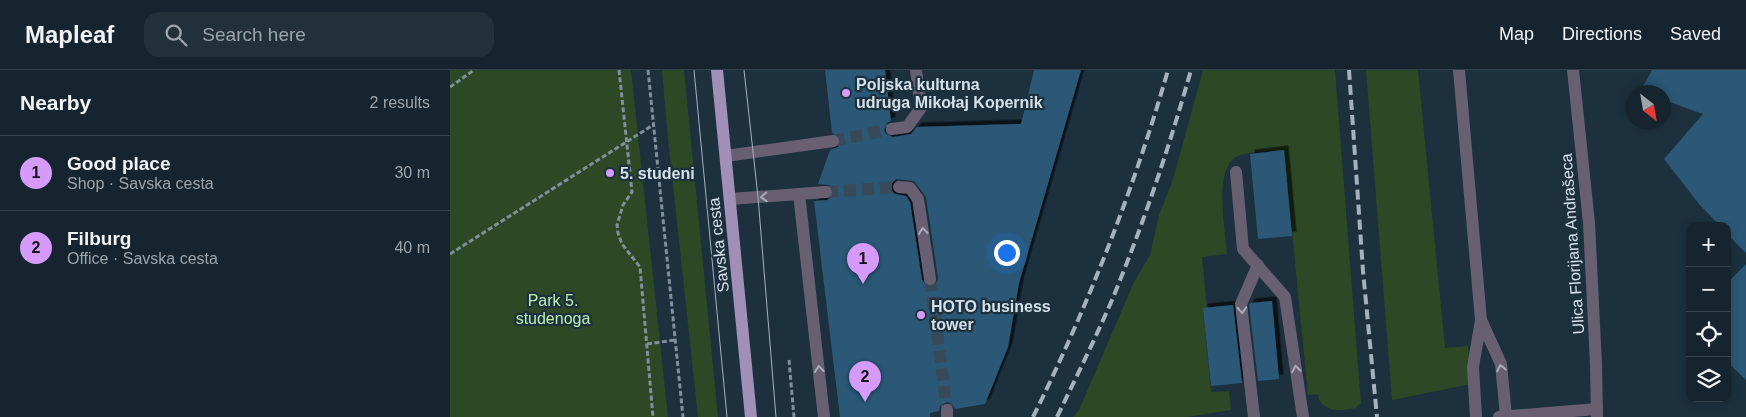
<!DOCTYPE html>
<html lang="en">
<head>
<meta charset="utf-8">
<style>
  body { margin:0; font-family:Arial,sans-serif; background:#22303a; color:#f1f3f6 }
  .controls { position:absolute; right:15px; bottom:15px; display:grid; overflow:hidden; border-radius:10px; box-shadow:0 2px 8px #0003 }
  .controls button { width:45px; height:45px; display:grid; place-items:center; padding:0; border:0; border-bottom:1px solid #34414a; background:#15242e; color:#f1f3f6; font:25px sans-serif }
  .compass { position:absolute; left:1176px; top:15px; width:45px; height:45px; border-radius:50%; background:#15242e; box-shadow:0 2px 8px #0003; rotate:149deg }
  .you { position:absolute; left:556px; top:182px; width:18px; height:18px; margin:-12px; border:4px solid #fff; border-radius:50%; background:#1a73e8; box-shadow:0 0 0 8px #1a73e833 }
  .badge { display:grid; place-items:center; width:32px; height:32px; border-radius:50%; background:#d69bfa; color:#111; font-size:16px; font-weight:700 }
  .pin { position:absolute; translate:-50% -41px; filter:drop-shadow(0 1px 2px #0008) }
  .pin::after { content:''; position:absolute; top:26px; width:18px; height:15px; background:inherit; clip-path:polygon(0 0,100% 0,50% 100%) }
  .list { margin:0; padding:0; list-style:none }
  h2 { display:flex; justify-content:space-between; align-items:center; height:65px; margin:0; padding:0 20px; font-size:21px }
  h2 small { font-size:16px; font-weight:400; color:#9da4aa }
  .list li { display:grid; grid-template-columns:32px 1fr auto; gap:15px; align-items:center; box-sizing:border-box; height:75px; padding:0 20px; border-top:1px solid #34414a }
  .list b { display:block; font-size:19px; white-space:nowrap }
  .list p { margin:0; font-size:16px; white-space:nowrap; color:#9da4aa }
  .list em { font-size:16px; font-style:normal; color:#9da4aa }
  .icon { flex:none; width:28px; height:28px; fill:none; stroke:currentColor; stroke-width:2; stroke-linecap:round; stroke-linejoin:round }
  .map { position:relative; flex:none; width:1296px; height:347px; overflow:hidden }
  header { display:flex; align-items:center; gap:30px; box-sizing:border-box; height:70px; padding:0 25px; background:#15242e; border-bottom:1px solid #34414a }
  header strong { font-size:24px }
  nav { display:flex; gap:28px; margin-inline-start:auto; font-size:18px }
  .search { width:350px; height:45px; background:#22303a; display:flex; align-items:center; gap:12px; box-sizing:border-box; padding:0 18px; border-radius:15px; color:#9da4aa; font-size:19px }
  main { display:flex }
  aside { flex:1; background:#15242e }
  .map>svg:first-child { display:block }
  .green { fill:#2c4824 }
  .building { fill:#295876; fill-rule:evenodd; filter:url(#shadow) }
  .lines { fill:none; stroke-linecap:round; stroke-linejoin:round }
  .minor-tunnel { stroke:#384a58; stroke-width:12; stroke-dasharray:12 6; stroke-linecap:butt }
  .path { stroke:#7f8f9b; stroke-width:3; stroke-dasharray:5 2.5; stroke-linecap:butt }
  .minor { stroke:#685f72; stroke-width:12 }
  .major { stroke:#a28fb6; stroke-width:12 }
  .tram { stroke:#a4b2bd; stroke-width:1 }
  .rail { stroke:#a4b2bd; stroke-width:4; stroke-dasharray:10 5; stroke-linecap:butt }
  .oneway { stroke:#a9acba }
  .poi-dot { fill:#d69bfa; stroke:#1c303e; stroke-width:2 }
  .labels { text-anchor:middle; stroke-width:4.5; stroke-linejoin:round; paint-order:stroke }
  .poi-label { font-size:16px; font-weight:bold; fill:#d4e0ea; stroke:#1c303e; text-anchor:start }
  .street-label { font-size:16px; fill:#d4e0ea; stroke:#1c303e }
  .park-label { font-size:16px; fill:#bcefad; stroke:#1c303e }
</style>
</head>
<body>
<header>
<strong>Mapleaf</strong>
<div class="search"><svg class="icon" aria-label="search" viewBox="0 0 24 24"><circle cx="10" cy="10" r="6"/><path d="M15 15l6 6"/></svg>Search here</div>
<nav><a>Map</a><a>Directions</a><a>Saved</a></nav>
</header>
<main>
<aside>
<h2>Nearby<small>2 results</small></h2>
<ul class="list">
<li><span class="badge">1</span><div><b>Good place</b><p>Shop · Savska cesta</p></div><em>30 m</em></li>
<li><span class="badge">2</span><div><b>Filburg</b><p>Office · Savska cesta</p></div><em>40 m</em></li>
</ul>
</aside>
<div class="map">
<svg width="1296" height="347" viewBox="0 0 1296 347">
  <defs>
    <filter id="shadow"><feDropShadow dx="4.5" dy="-4.5" stdDeviation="0" flood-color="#0009"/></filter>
  </defs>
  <rect width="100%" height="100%" fill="#1c303e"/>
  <!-- green -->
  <g class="green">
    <polygon points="0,0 181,0 218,347 0,347"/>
    <polygon points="212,0 234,0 268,347 248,347 218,69"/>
    <path d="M753,0H885L911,334L908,335L906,338C891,341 879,343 869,330L868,324L858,325L834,80C819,82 801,81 788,86C762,97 776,162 777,184L752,187L757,238H753L761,322L779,321L781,340L737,347H623L629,340L684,212L700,185L709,145L723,109Z"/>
    <polygon points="916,0 968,0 995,278 1018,276 1021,314 942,330"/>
  </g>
  <!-- building -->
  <g class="building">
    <path d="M375,0H435L441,51L437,53L434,60L436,64L443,67L461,64L467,57L571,54L584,0H631L569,213L558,277L535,334L505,339L501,333L497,332L490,336L489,341L480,343V347H390L364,131L377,130L383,125L384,121L380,115L368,114L380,80L388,77L391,70L389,66L382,63ZM446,109L464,111L476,127L488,208L487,212L482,217L477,216L472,210L460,132L456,126L445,124L441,120L442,113Z"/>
    <polygon points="1202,0 1296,0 1296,183 1277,164 1277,156 1270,156 1249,134 1214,89 1253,44 1214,30 1214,22 1190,22"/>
    <polygon points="834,80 842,166 808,169 800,84"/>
    <polygon points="1296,194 1296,310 1277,292 1277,213"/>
    <polygon points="822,231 829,309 808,311 799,235 800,233"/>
    <polygon points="783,235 792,313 761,316 753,238"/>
  </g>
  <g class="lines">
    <!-- minor-tunnel -->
    <g class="minor-tunnel">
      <polyline points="383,71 442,59"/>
      <polyline points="376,122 449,117"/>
      <polyline points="480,209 497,340"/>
    </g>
    <!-- path -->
    <g class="path">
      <polyline points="169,0 182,122 173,135 167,155 168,163 172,174 190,197 203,347"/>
      <polyline points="198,0 233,347"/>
      <polyline points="0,17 24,0"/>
      <polyline points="0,184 203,55"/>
      <polyline points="197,274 225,270"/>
      <polyline points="339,290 344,347"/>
    </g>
    <!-- minor -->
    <g class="minor">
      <polyline points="1009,0 1031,250"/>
      <polyline points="1123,0 1139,153 1146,294 1147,347"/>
      <polyline points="442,59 457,57 471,38 466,0"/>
      <polyline points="276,86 383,71"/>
      <polyline points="786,102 793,179 835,227 853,347"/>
      <polyline points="449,117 460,118 468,129 480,209"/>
      <polyline points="349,124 374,347"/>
      <polyline points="280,129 376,122"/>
      <polyline points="497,340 497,347"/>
      <polyline points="804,347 791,234 808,195"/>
      <polyline points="1026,347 1023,297 1031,250 1051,294 1056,346"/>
      <polyline points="1049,347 1147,339"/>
    </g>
    <!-- major -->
    <polyline class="major" points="267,0 301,347"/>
    <!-- tram -->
    <g class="tram">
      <polyline points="244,0 277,347"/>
      <polyline points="294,0 308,127 326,347"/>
    </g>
    <!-- rail -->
    <g class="rail">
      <polyline points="899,0 913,201 927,347"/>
      <path d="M583,347C638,236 684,119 718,0"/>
      <path d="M607,347C626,308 645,269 662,230C693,155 719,78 741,0"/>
    </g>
  </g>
  <!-- one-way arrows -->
  <defs><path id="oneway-chevron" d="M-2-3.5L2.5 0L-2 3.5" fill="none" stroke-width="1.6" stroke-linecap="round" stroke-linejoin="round" transform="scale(1.25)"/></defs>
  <g class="oneway">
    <use href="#oneway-chevron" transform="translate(314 127) rotate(177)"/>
    <use href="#oneway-chevron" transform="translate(473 161) rotate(-97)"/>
    <use href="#oneway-chevron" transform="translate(792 240) rotate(87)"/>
    <use href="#oneway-chevron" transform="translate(1051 298) rotate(-101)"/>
    <use href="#oneway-chevron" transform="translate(369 299) rotate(-97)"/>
    <use href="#oneway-chevron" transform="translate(846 299) rotate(-99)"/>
  </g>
  <!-- markers -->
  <g class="poi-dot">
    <circle cx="396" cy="23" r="5"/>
    <circle cx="160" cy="103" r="5"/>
    <circle cx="471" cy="245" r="5"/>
  </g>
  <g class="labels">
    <!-- poi labels -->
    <g class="poi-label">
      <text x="406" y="20">Poljska kulturna<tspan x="406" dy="18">udruga Mikołaj Kopernik</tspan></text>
      <text x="170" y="109">5. studeni</text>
      <text x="481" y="242">HOTO business<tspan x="481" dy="18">tower</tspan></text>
    </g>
    <!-- street labels -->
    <g class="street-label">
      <text transform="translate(1122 174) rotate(-94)" y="6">Ulica Florijana Andrašeca</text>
      <text transform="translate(268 175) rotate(-96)" y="6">Savska cesta</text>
    </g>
    <!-- park labels -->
    <g class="park-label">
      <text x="103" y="236">Park 5.<tspan x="103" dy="18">studenoga</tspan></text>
    </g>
  </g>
</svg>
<div class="controls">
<button>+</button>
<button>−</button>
<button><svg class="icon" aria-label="locate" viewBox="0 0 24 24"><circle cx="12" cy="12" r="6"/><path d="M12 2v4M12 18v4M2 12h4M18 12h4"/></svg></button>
<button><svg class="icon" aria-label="layers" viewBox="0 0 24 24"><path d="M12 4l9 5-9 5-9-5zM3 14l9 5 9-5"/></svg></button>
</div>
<svg class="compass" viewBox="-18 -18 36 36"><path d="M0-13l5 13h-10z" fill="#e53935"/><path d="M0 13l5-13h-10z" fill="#9da4aa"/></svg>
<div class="you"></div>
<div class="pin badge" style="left:413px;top:214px">1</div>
<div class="pin badge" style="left:415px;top:332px">2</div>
</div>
</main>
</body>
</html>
